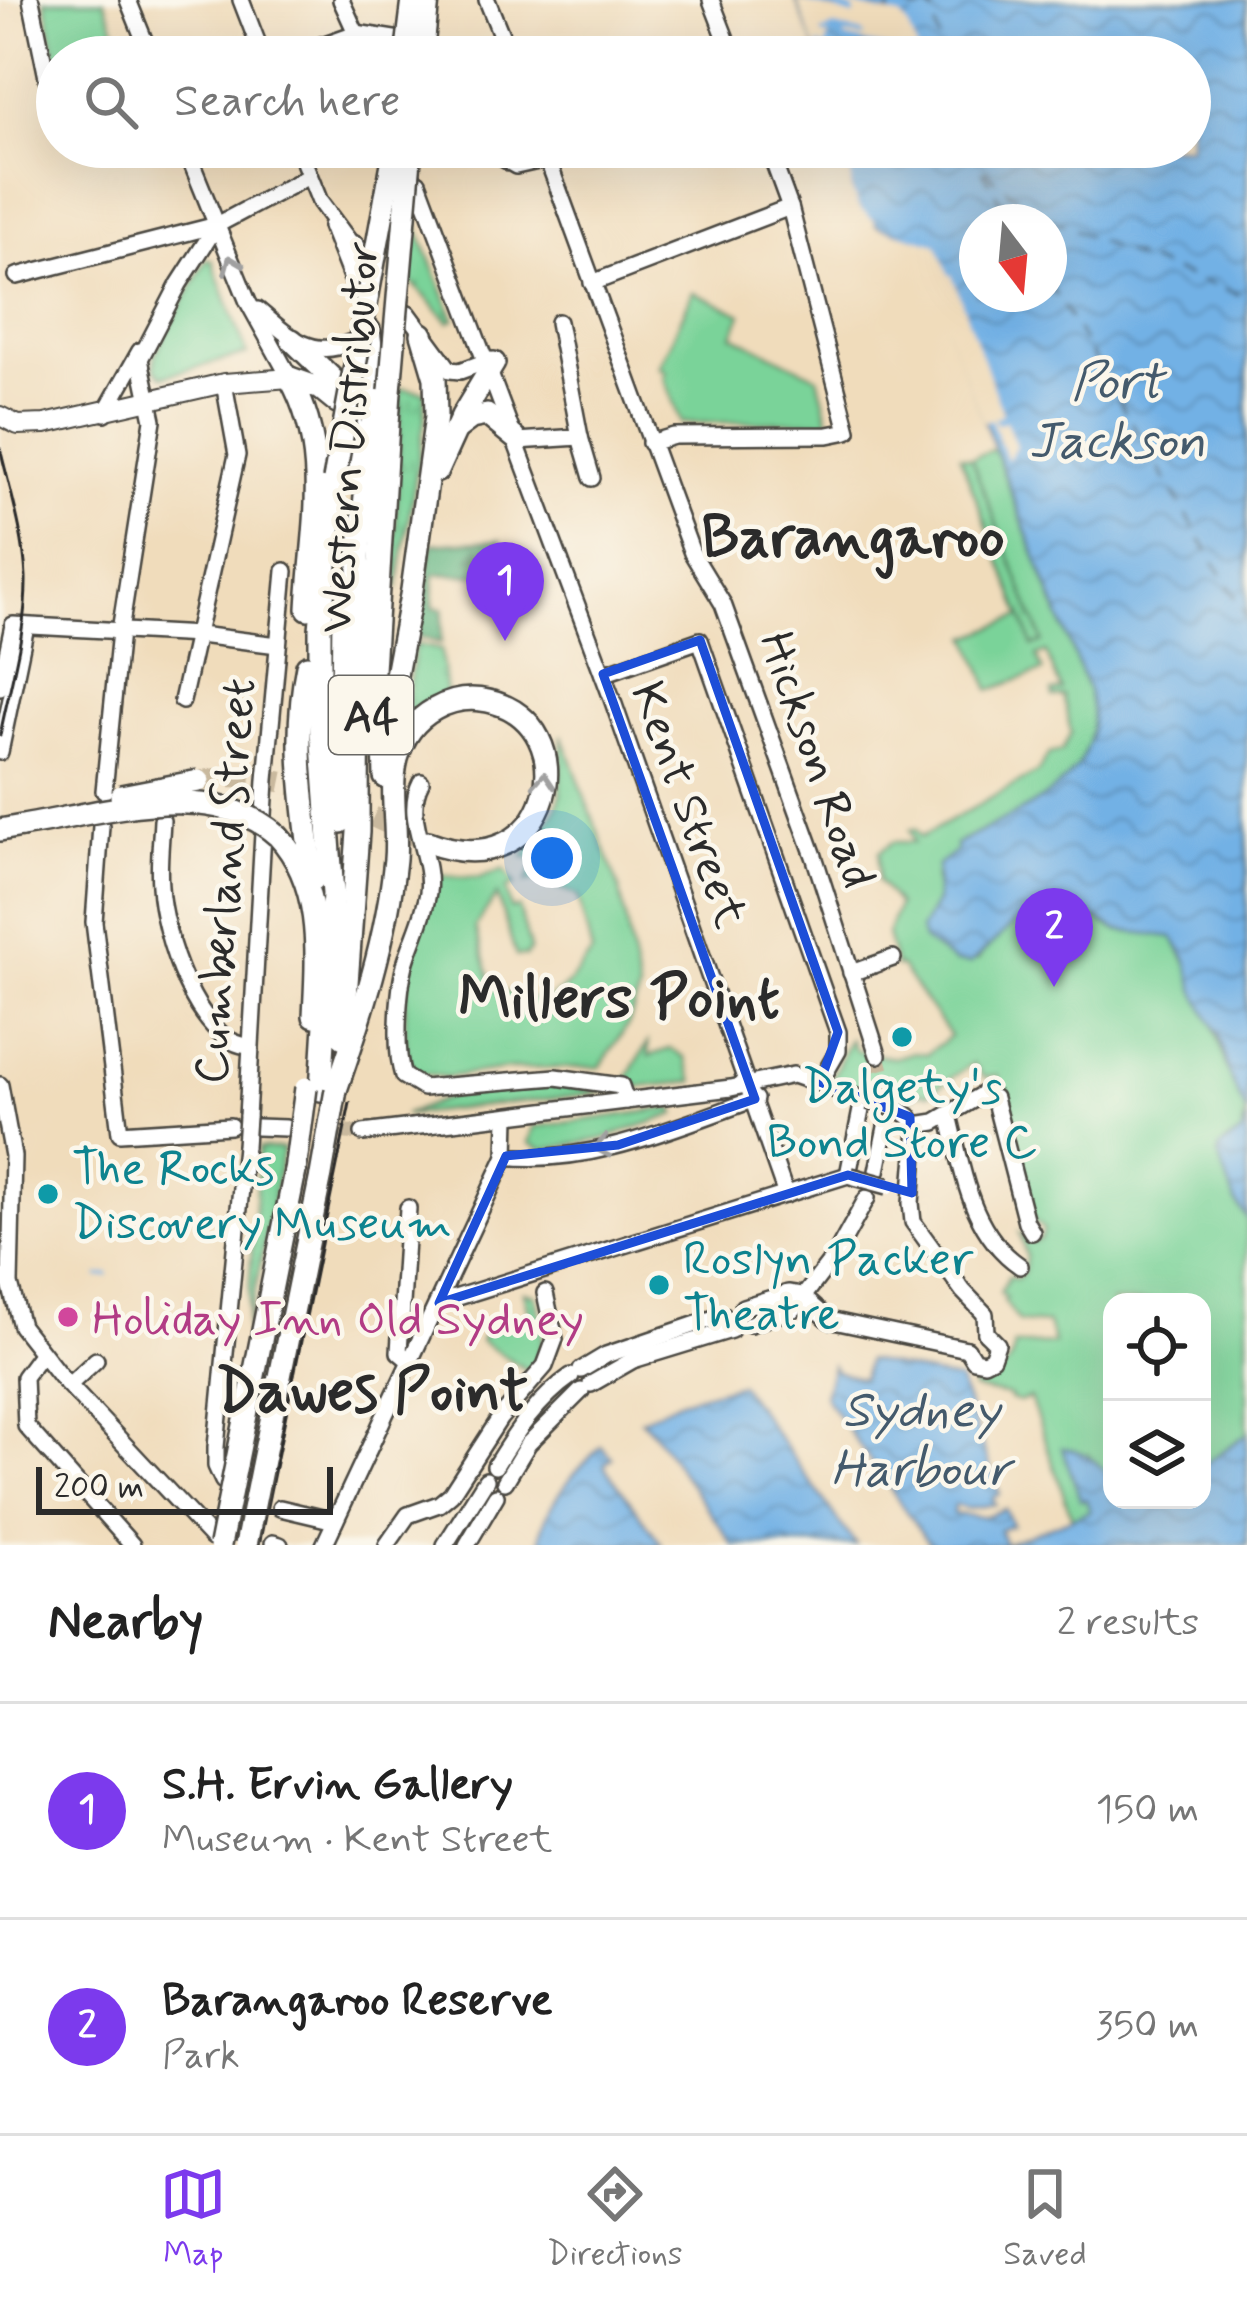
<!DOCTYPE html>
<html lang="en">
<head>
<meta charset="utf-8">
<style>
  body { margin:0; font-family:Mynerve,sans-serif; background:#f6f6f6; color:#222 }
  .controls { position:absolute; right:36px; bottom:36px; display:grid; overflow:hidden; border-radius:24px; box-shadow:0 12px 48px #0002 }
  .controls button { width:108px; height:108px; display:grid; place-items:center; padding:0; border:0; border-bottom:3px solid #e0e0e0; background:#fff; color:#222; font:60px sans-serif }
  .compass { position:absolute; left:959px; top:204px; width:108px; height:108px; border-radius:50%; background:#fff; box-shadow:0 12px 48px #0002; rotate:164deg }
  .scale { position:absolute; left:36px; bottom:30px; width:297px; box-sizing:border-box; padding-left:12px; border:6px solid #2b2b2b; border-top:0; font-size:33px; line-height:42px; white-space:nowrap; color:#2b2b2b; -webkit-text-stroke:9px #fbf7ec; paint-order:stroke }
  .you { position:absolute; left:552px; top:858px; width:42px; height:42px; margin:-30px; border:9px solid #fff; border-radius:50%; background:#1a73e8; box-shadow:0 0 0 18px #1a73e833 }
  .badge { display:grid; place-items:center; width:78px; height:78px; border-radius:50%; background:#7c3aed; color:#fff; font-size:39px; font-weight:700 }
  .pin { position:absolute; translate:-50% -99px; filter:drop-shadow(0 3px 6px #0008) }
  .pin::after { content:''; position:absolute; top:63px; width:42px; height:36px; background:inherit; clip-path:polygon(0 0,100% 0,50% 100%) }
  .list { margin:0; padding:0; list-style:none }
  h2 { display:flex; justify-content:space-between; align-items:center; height:156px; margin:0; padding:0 48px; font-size:51px }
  h2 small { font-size:39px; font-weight:400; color:#767676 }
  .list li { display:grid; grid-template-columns:78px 1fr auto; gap:36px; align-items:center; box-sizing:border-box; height:216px; padding:0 48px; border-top:3px solid #e0e0e0 }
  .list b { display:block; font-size:45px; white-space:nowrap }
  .list p { margin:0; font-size:39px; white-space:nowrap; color:#767676 }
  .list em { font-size:39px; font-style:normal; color:#767676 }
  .icon { flex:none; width:66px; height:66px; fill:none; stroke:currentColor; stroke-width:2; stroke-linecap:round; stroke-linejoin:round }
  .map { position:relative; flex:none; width:1247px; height:1545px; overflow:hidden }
  .search { position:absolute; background:#fff; box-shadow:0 12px 48px #0002; left:36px; right:36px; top:36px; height:132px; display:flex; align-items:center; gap:30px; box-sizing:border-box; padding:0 42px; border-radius:66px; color:#767676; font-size:45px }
  .sheet { height:588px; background:#fff }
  nav { display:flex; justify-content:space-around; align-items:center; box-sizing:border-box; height:168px; border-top:3px solid #e0e0e0; background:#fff; font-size:33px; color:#767676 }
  nav a { display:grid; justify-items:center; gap:6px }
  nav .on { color:#7c3aed }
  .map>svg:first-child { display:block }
  .grass { fill:url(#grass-tufts); stroke:#527f62; stroke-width:3 }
  .forest { fill:url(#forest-firs); stroke:#477056; stroke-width:3 }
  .green { fill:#7ad399; stroke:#527f62; stroke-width:3 }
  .water { fill:url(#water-waves); stroke:#4e6e88; stroke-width:3; fill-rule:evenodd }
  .pier { fill:#f0dcbb }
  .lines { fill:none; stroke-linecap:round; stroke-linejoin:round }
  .stream { stroke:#72b1e5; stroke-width:3 }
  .ferry { stroke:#445a6c; stroke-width:3; stroke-dasharray:15 12; stroke-linecap:butt }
  .minor-tunnel { stroke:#c9b99e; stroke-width:15; stroke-dasharray:15 8; stroke-linecap:butt }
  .highway-tunnel { stroke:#c9b99e; stroke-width:21; stroke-dasharray:21 10; stroke-linecap:butt }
  .minor-casing { stroke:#494641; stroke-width:20 }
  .major-casing { stroke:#494641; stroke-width:22 }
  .highway-casing { stroke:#494641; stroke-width:26 }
  .minor { stroke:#fff; stroke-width:15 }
  .major { stroke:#fff; stroke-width:18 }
  .highway { stroke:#fff; stroke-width:21 }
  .tram { stroke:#2b2b2b; stroke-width:3 }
  .rail { stroke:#2b2b2b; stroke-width:3 }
  .minor-bridge-casing { stroke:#494641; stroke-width:20; stroke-linecap:butt }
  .highway-bridge-casing { stroke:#494641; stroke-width:26; stroke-linecap:butt }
  .minor-bridge { stroke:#fff; stroke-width:15 }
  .highway-bridge { stroke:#fff; stroke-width:21 }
  .oneway { stroke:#a0a0a0 }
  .marked { fill:none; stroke:#1d4ed8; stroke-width:9; stroke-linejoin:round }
  .culture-dot { fill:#0f9aa8; stroke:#fbf7ec; stroke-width:4.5 }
  .hotel-dot { fill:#d1479c; stroke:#fbf7ec; stroke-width:4.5 }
  .labels { text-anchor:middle; stroke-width:9; stroke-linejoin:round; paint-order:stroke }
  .shield { fill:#fbf7ec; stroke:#696865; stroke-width:3 }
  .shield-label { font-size:45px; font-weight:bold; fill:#2b2b2b }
  .street-label { font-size:48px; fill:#2b2b2b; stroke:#fbf7ec }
  .culture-label { font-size:48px; fill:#0d838f; stroke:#fbf7ec; text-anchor:start }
  .hotel-label { font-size:48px; fill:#b23c85; stroke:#fbf7ec; text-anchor:start }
  .water-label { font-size:51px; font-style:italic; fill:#445a6c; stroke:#fbf7ec }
  .district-label { font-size:60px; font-weight:bold; fill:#2b2b2b; stroke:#fbf7ec }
</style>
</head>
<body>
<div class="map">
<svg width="1247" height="1545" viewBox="0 0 1247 1545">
  <defs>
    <pattern id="grass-tufts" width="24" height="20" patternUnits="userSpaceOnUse" patternTransform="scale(3)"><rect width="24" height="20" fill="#7ad399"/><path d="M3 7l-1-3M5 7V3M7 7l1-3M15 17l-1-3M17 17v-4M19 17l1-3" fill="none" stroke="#6ab584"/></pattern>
    <pattern id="forest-firs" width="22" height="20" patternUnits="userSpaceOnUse" patternTransform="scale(3)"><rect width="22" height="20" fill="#63b581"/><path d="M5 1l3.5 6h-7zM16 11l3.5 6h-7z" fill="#52936a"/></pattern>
    <pattern id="water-waves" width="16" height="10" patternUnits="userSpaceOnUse" patternTransform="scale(3)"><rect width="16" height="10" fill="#72b1e5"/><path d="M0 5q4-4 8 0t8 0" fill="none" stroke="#5e90ba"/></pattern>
  </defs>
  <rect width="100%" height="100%" fill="#fbf7ec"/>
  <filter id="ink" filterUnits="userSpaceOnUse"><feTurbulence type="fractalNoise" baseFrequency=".00833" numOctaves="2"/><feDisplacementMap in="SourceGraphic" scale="24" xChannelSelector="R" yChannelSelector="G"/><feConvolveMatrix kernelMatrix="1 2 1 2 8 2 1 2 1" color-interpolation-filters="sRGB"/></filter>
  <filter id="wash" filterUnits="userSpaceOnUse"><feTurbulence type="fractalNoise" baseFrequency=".004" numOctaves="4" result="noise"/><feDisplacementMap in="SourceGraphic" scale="48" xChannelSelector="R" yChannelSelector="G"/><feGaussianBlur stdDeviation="2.7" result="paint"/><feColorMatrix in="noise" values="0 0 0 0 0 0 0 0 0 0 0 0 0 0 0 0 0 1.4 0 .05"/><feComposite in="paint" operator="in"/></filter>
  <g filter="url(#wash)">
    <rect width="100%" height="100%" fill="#f0dcbb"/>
    <!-- grass -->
    <g class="grass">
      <polygon points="414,219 454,319 449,322 409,279"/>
      <polygon points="401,388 425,392 425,417 398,587 394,587"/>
      <polygon points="960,456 971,458 1043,642 1033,646"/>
      <polygon points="415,644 441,650 446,696 410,718 405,711"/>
    </g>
    <!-- forest -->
    <polygon class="forest" points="500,540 523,608 500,576 434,574 433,607 443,609 441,643 418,637 432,544"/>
    <!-- green -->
    <g class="green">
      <polygon points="45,0 104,0 126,57 57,57 57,63"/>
      <polygon points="207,259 212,260 247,354 163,376 155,368 155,354"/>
      <polygon points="693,292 742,314 733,335 818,377 829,421 681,423 664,377 667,371 659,368"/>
      <path d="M994,449L1090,697C1105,787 1021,809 956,844L957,851L935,876L936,902L926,922L936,948L954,962L978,960C1002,930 1039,894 1082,912C1094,917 1104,926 1116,930C1135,935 1155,929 1173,937L1191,970L1196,992L1209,1012L1229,1075L1246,1107L1242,1133L1226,1143L1218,1155L1235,1201L1247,1218V1434L1202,1466V1302H1112V1483L1089,1455L1086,1499L1091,1511L1072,1518L1030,1398L1019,1402L1010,1399V1396L973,1389L977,1378C997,1378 1013,1367 1014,1346L1054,1344L1048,1324L1019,1322L1004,1301L1007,1298L1000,1293L1009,1276L1016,1279L1024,1273L1026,1256L1020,1234L1031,1243L1040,1239L1044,1230L1032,1219L998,1075L984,1078L973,1063L929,1093L919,1092L906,1102L864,1092L832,1078L850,1039L855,1050L894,1058L914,1052L927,1054L950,1036L900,966L896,967L887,934L898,905L878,881L879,852L893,842H914L910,830L915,829L921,837L1038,772L1049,754L1062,751L1071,733L1063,696L1053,697L1052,692L1061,690L1046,652L1037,656L1043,671L990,690L969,637L1022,616L1033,646L1043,642L971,458Z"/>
      <path d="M562,735L620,891L639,991L629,1023L600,1067L509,1069L445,1077L409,1071C400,1016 407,923 436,875L479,878L504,869L515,885L506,889L511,909L519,908L530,949L526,956H516L497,895L475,927L493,988C554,1009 554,1004 592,953L578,896L541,879L526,882L536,861L524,856L555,812L561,794Z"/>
      <polygon points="648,1043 649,1056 670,1049 685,1057 694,1082 639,1087 627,1078"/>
      <polygon points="547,1084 608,1092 404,1115 449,1097"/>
      <polygon points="674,1108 676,1114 602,1139 543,1150 529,1143 534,1127"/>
      <polygon points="259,1148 283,1149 246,1335"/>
      <path d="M524,1292L535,1295C544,1326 548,1343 530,1372L480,1341L488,1325L499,1330L531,1320Z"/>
    </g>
    <!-- water -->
    <g class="water">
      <path d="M796,0H1247V1115L1229,1075L1219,1036L1196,992L1186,958L1173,937L1117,930L1086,913L1054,908L1039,911L1014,924L970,964L954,962L923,940L920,930L936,902L937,866L957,851L956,845C1022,808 1114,783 1087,688L914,239C882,231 847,216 850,176C851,164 856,159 853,147H1190V57H819ZM977,222H1049V294H977Z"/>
      <polygon points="1247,1119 1247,1218 1235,1201 1218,1155 1220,1148 1242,1133"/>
      <path d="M867,1360L959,1381L1000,1494L992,1498L995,1504L968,1509L954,1505L953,1514L984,1517L1005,1509L1012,1525L999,1530L1005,1544L1090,1511L1086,1499L1081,1500L1062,1448C1090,1450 1112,1471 1112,1500H1202V1466L1247,1434V1545H930L824,1396L832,1366L835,1371L862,1379Z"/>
      <polygon points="740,1384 856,1545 733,1545 653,1432 641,1420 681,1400"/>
      <path d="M601,1446L612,1458L604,1465L662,1545H541C538,1510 577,1470 601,1446Z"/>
    </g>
    <!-- pier -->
    <g class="pier">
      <polygon points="797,0 855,17 854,10 830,4 830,1 901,17 908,25 918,52 912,54 844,38 845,35 866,38 863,33 834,27 821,33 824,37 829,34 825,49 819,44 816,51"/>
      <polygon points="847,147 861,147 851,167 851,189 859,208 875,221 873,226 937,244 949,275 952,275 1003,414 994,418 997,424 1006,421 1016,446 1007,460 991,419 983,422 946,327 941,328 916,252 909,243 869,231 867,223 849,201 844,181 849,155"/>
    </g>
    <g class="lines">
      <!-- stream -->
      <polyline class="stream" points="99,1276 108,1275"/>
      <!-- ferry -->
      <g class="ferry">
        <polyline points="923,0 932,12"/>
        <polyline points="930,0 943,57"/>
        <polyline points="889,14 891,4 931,13"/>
        <polyline points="893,57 895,50"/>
        <path d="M971,147C1000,217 1177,272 1247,297"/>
        <polyline points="982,170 1013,222"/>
        <polyline points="1049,283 1247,617"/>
      </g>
    </g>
  </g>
  <g filter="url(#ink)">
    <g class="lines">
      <!-- minor-tunnel -->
      <g class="minor-tunnel">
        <polyline points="878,1055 887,1090 886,1127"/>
        <polyline points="295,1129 363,1133"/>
      </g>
      <!-- highway-tunnel -->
      <g class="highway-tunnel">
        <path d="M199,781C238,774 279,778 316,792"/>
        <polyline points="345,804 428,842"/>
      </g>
      <defs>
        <g id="minor">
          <polyline points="31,0 57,126"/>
          <polyline points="128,0 151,57"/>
          <polyline points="241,0 263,57"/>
          <polyline points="341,0 367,57"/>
          <polyline points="487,0 510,57"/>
          <polyline points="711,0 733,57"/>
          <polyline points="428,47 444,57"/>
          <polyline points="288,57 356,33 400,40"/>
          <polyline points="185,147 248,302 290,378"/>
          <polyline points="298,147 320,202 360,256"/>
          <polyline points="496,147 504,159 516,166 547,159"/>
          <polyline points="543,147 692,553 723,604 814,856 878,1055"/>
          <polyline points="418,182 611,696 786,1195"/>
          <polyline points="331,226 360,300"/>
          <polyline points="17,276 217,225 309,176"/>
          <polyline points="592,283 790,207"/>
          <path d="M258,310C286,334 311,360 349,343"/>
          <polyline points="408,313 450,370 460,371 490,360"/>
          <polyline points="105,413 140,351"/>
          <polyline points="580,437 592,478"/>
          <polyline points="517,441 580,437 558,322"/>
          <polyline points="650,443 674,436 828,435 848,431 790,207 768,147"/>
          <polyline points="603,674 700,640 838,1032 838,1051 820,1082"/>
          <polyline points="0,687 13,625 199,635 278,645"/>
          <polyline points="182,701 237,455 224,383"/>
          <polyline points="0,752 26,626"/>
          <path d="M421,782C402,818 433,855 428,892C425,914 415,934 408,955C398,983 394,1048 403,1076L423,1088L556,1077L621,1086L626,1101"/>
          <polyline points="104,791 120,631 153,420 140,359 179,284 217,225"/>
          <path d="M162,820C161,842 158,864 160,886C162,931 197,1045 250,1046"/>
          <polyline points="101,826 94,922 120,1133 230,1126"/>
          <polyline points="851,973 893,958"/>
          <polyline points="0,1085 13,1156 10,1284 21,1326 61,1377 212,1538"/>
          <polyline points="899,1109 910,1117 917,1130 911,1203 913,1222 963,1291 985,1314 986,1333"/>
          <path d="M949,1115C963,1170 970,1232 1020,1266"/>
          <polyline points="247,1117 266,780 285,571"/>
          <polyline points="916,1125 935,1122 983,1094 994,1098 1026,1222 1032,1232"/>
          <polyline points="257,1127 286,1128"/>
          <polyline points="363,1133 731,1088 793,1075 868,1101"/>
          <path d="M506,1156C589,1166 678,1126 755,1099"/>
          <polyline points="877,1171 886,1127"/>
          <polyline points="848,1175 863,1100"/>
          <polyline points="408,1208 399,1352 411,1362"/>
          <polyline points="801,1295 829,1320 967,1349"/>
          <polyline points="439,1303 848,1175"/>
          <polyline points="743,1307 788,1293 801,1295"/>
          <polyline points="750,1324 794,1309 836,1254 867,1198"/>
          <polyline points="967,1349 974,1360 984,1362 992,1358 997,1344 986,1333"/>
          <polyline points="41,1354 24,1377 26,1426 132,1545"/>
          <polyline points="581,1370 606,1355 723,1315"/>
          <polyline points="591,1384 633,1360 731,1330"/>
          <polyline points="69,1385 96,1360"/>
          <path d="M495,1466C515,1433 539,1398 571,1376"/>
          <polyline points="223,1481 216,1466 216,1447 245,1146"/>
          <polyline points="505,1482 528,1444 581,1391"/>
          <polyline points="280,1508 335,1521"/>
          <polyline points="273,1543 280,1545"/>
          <polyline points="324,1545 506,1156 507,1116"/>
          <polyline points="387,1545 408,1515 439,1504 451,1494 500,1418 545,1366 555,1339 545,1293"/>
          <polyline points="445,1545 486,1480"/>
          <polyline points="467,1545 496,1496"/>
        </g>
        <polyline id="major" points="0,416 18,425 45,424 224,383 290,378"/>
        <g id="highway">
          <polyline points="354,247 365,265"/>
          <polyline points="292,340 341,387"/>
          <path d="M290,378C332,454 312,527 308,609"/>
          <polyline points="290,378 321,389 337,402"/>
          <polyline points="352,425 355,474"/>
          <polyline points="455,430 471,418 487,415 515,438"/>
          <polyline points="437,471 462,416 494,363"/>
          <path d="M307,666C292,738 304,808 313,880"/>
          <polyline points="371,703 390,391"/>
          <polyline points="385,777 384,739 412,590 436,416 435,378 422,334"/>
          <polyline points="341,822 343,607"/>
          <polyline points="0,830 22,826"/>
          <path d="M278,836C323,885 317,954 314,1016"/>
          <polyline points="343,1038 358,832 359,557 376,385 369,330"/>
          <polyline points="321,1090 333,894 320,716 320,629 334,480"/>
          <path d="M336,1090C362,1015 387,939 395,859C398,827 389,790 397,759C403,737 415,720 435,709C451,700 470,697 488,701C588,722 555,890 428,842"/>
          <polyline points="236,1465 295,1171"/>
          <polyline points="261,1470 321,1175"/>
        </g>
      </defs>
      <!-- minor casing -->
      <use href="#minor" class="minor-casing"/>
      <!-- major casing -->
      <use href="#major" class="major-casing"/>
      <!-- highway casing -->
      <use href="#highway" class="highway-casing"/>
      <!-- minor -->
      <use href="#minor" class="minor"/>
      <!-- major -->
      <use href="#major" class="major"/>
      <!-- highway -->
      <use href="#highway" class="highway"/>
      <!-- tram -->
      <path class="tram" d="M0,448C10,490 24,534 26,577C27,630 10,684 0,735"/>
      <!-- rail -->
      <polyline class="rail" points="259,1545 350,1103"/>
      <defs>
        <g id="minor-bridge">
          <polyline points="868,1101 899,1109"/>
          <polyline points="245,1146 247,1117"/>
          <polyline points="851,1176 888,1186"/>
        </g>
        <g id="highway-bridge">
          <polyline points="406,57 413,0"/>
          <polyline points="422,57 428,0"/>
          <polyline points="390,391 411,147"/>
          <polyline points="334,480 395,147"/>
          <polyline points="121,796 199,781"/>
          <path d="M22,826C102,813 211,776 278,836"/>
          <polyline points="295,1171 306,1088"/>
          <polyline points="321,1175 336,1090"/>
          <polyline points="220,1545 236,1465"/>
          <polyline points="246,1545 261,1470"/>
        </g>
      </defs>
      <!-- minor-bridge casing -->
      <use href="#minor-bridge" class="minor-bridge-casing"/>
      <!-- highway-bridge casing -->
      <use href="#highway-bridge" class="highway-bridge-casing"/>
      <!-- minor-bridge -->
      <use href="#minor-bridge" class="minor-bridge"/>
      <!-- highway-bridge -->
      <use href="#highway-bridge" class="highway-bridge"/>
    </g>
    <!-- one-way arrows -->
    <defs><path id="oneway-chevron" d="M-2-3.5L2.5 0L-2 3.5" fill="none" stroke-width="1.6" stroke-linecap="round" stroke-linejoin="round" transform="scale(3)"/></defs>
    <g class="oneway">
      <use href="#oneway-chevron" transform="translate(232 264) rotate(-112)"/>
      <use href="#oneway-chevron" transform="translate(544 781) rotate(-86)"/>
      <use href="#oneway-chevron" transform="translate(602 1147) rotate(169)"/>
    </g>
  </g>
  <!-- marked area -->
  <path class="marked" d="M700,640L838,1032L820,1082L910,1117L912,1193L848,1175L439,1303L506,1156L618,1145L755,1099L603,674Z"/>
  <!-- markers -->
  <g class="culture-dot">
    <circle cx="902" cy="1037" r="12"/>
    <circle cx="48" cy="1194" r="12"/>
    <circle cx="659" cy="1285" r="12"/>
  </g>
  <circle class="hotel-dot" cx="68" cy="1317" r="12"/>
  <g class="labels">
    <!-- shield labels -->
    <rect class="shield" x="329" y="676" width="84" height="78" rx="9"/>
    <g class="shield-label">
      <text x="371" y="731">A4</text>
    </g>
    <!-- street labels -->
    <g class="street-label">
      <text transform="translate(347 437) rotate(-86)" y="17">Western Distributor</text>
      <text transform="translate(819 759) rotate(71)" y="17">Hickson Road</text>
      <text transform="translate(691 804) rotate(70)" y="17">Kent Street</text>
      <text transform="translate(223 881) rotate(-86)" y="17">Cumberland Street</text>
    </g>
    <!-- culture labels -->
    <g class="culture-label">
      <text x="902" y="1102" text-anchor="middle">Dalgety's<tspan x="902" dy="55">Bond Store C</tspan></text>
      <text x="72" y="1183">The Rocks<tspan x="72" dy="55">Discovery Museum</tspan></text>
      <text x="683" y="1274">Roslyn Packer<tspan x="683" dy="55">Theatre</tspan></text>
    </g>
    <!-- hotel labels -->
    <g class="hotel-label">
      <text x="92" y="1334">Holiday Inn Old Sydney</text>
    </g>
    <!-- water labels -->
    <g class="water-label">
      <text x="1117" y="398">Port<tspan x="1117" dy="59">Jackson</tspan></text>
      <text x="921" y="1426">Sydney<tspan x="921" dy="59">Harbour</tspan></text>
    </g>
    <!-- district labels -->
    <g class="district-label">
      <text x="853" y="556">Barangaroo</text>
      <text x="619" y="1017">Millers Point</text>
      <text x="372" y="1410">Dawes Point</text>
    </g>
  </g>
</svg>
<div class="controls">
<button><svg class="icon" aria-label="locate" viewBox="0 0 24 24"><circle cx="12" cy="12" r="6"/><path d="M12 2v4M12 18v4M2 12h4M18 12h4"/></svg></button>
<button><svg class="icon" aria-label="layers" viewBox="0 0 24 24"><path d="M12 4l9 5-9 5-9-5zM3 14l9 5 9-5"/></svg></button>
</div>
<svg class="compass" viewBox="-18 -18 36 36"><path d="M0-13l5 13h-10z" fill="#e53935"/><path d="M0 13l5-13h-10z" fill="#767676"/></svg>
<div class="scale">200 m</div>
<div class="you"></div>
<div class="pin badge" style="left:505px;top:641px">1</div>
<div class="pin badge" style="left:1054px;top:987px">2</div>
<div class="search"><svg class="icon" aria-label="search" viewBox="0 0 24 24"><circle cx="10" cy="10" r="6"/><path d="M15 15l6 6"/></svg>Search here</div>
</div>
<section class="sheet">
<h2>Nearby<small>2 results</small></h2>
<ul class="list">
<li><span class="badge">1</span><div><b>S.H. Ervin Gallery</b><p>Museum · Kent Street</p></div><em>150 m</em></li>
<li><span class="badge">2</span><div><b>Barangaroo Reserve</b><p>Park</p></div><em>350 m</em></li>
</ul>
</section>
<nav>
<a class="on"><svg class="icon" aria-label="map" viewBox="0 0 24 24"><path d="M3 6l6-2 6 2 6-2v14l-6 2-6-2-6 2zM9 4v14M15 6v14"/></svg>Map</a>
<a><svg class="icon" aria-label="directions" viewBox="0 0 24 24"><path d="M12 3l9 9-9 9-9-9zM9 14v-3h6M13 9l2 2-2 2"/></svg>Directions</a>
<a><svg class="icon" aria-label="saved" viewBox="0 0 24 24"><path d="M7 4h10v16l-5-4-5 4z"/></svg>Saved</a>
</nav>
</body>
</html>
